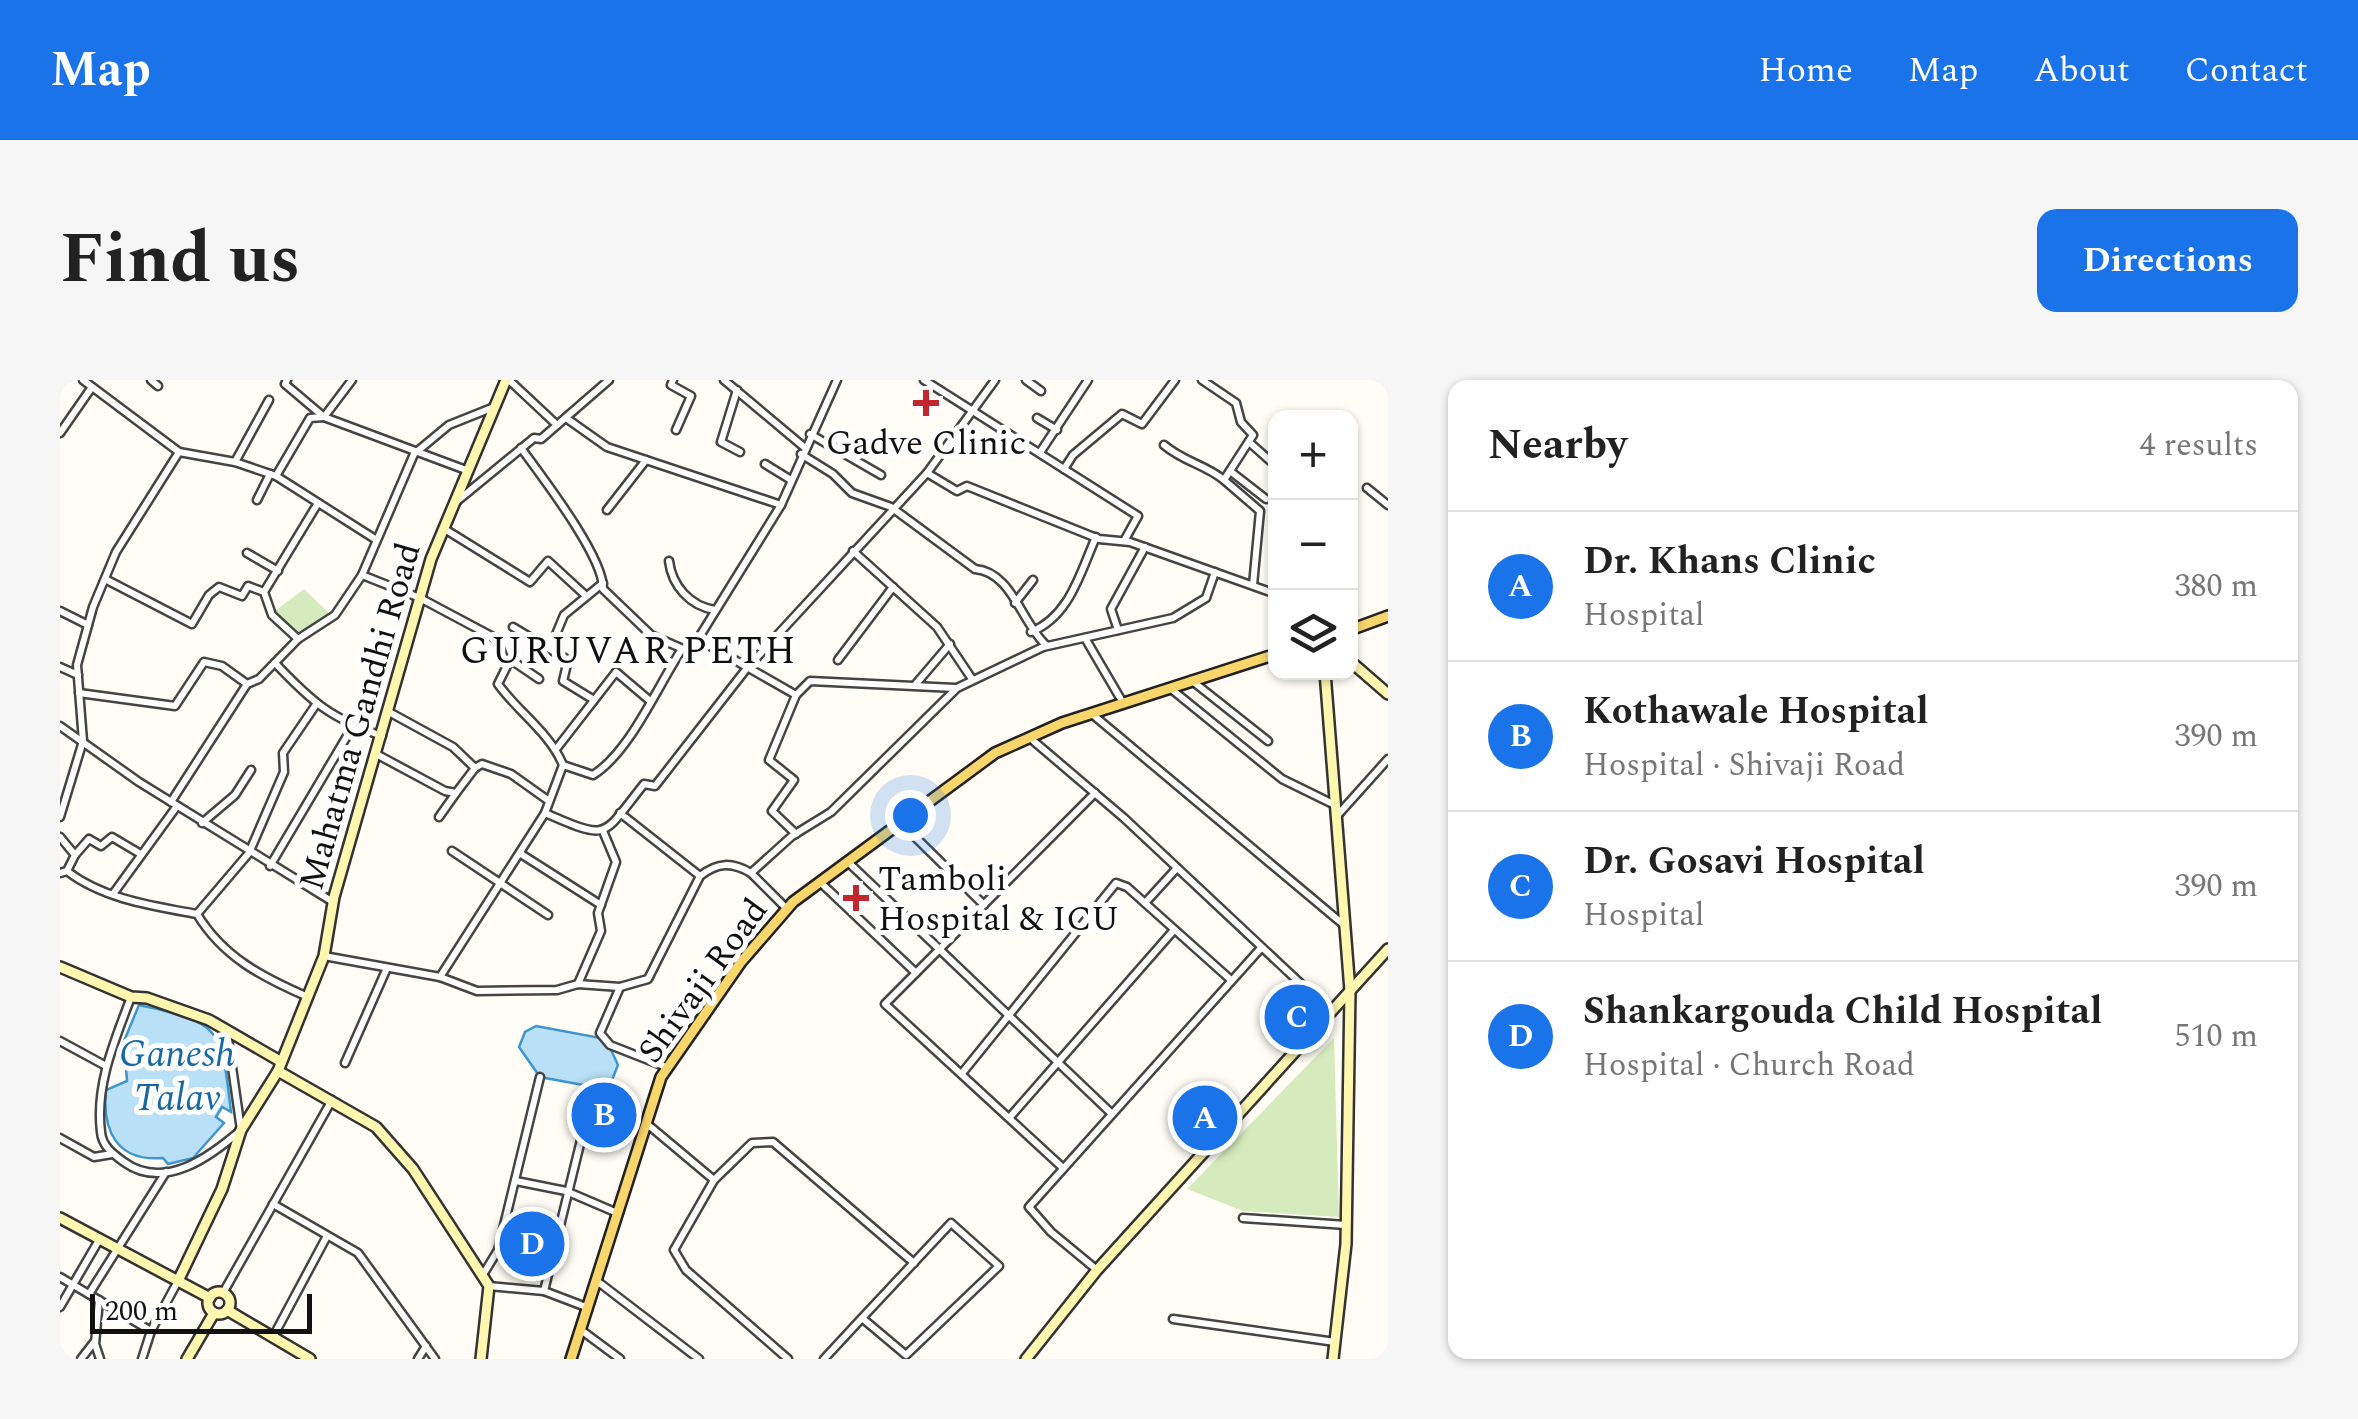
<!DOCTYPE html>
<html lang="en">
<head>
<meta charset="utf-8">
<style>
  body { margin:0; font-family:Spectral,serif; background:#f6f6f6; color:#222 }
  .controls { position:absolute; right:30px; top:30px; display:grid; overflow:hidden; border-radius:20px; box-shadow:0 2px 8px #0004 }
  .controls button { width:90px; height:90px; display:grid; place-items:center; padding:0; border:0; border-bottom:2px solid #e0e0e0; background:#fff; color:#222; font:50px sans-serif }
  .scale { position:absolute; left:30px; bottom:25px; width:222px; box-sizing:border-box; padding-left:10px; border:5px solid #111; border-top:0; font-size:28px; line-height:35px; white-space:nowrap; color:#111; -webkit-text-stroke:8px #fff; paint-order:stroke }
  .you { position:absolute; left:850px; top:435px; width:35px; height:35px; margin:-25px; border:8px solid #fff; border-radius:50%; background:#1a73e8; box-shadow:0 0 0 15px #1a73e833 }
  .badge { display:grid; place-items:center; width:65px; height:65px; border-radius:50%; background:#1a73e8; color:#fff; font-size:32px; font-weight:700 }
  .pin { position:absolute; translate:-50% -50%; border:5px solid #fff; box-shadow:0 2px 10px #0006 }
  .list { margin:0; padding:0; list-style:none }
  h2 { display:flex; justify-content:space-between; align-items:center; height:130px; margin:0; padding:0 40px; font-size:42px }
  h2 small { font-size:32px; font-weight:400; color:#767676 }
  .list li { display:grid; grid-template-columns:65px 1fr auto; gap:30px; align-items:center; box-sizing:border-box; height:150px; padding:0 40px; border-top:2px solid #e0e0e0 }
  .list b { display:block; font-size:38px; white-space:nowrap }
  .list p { margin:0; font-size:32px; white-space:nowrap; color:#767676 }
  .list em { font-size:32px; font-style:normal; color:#767676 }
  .icon { flex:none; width:55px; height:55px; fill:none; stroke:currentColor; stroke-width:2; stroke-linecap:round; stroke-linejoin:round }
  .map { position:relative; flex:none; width:1328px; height:979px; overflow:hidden; border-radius:20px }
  header { display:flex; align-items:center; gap:60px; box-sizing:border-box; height:140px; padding:0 50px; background:#1a73e8; color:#fff }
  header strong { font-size:48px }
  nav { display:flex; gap:55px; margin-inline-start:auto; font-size:35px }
  .intro { display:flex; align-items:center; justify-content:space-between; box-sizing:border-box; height:240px; padding:0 60px }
  h1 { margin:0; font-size:70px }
  .button { padding:25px 45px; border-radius:20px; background:#1a73e8; color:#fff; font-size:35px; font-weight:700 }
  main { display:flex; gap:60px; padding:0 60px }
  aside { flex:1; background:#fff; border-radius:20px; box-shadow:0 2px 8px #0004 }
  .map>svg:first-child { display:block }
  .green { fill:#d5ebbd }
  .water { fill:#b9e0f7; stroke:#3f96cf; stroke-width:2.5 }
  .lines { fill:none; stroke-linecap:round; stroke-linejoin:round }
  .street-casing { stroke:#444; stroke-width:11 }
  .secondary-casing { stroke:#333; stroke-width:14 }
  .primary-casing { stroke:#222; stroke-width:14 }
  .street { stroke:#fff; stroke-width:6 }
  .secondary { stroke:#fff6b0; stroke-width:9 }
  .primary { stroke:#f9d66b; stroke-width:9 }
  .poi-dot { fill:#c4262e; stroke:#fff; stroke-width:4 }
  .labels { text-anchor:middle; stroke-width:10; stroke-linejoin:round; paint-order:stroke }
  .poi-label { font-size:35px; fill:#111; stroke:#fff }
  .street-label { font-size:35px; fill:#111; stroke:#fff }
  .neighbourhood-label { font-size:38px; letter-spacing:2.5px; fill:#111; stroke:#fff }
  .water-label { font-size:38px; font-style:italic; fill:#1768a6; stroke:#fff }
</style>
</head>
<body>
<header>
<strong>Map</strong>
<nav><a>Home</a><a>Map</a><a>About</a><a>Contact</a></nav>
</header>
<div class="intro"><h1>Find us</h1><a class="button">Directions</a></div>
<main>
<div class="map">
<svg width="1328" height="979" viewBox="0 0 1328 979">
  <rect width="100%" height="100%" fill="#fffdf5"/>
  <!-- green -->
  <g class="green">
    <polygon points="244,209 269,233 238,253 215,231"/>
    <polygon points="1274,658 1279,837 1183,831 1127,809"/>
  </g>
  <!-- water -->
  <g class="water">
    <path d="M79,625C164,643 161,649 171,732L162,727L156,737L164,743L133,778L108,784L103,778C57,782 42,751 46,710L67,701L64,661Z"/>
    <polygon points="476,646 546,659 558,685 550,705 534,707 480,697 459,667 465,652"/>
  </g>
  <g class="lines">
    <defs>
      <g id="street">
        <polyline points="23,0 119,72 175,82 216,96 315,159"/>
        <polyline points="91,0 98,6"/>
        <polyline points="227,0 225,4 264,37 406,90"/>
        <polyline points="449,0 497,45"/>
        <polyline points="613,0 611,5 631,16 616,50"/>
        <polyline points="664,0 744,67"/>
        <polyline points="864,0 1078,136 1064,161"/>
        <polyline points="966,0 981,11"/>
        <polyline points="1142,0 1176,23 1181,42 1193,55 1164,100 1200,131 1193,205"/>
        <polyline points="677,10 661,62 680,72"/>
        <polyline points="506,38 547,67 721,125"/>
        <polyline points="977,38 997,50"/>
        <polyline points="0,53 32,7"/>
        <polyline points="750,54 821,95"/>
        <polyline points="1189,62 1216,86"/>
        <path d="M1104,65C1124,82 1144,84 1164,100"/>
        <path d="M461,68C482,97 544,177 543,209L591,255L630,272L721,125L777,0"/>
        <polyline points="981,71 1028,0"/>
        <path d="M741,74L773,94L792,113L831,127L915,189C952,192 961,242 986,265"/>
        <polyline points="175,82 209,20"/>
        <polyline points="705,84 731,100"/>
        <polyline points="1004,89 1013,75 1062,34 1082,44 1115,0"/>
        <polyline points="1170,91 1206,119"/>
        <polyline points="867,93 897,111 907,106 1039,159 1070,162 1216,214"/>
        <polyline points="216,96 250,38 264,37 292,0"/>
        <polyline points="1307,108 1328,125"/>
        <polyline points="197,120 210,94"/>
        <polyline points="396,122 474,58 481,59 549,0"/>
        <polyline points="547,130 586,80"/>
        <polyline points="383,148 470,202 488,181 524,214"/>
        <polyline points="793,171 877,247 912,299"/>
        <polyline points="187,173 218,191"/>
        <path d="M609,181C612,206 630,226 655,230"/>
        <path d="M302,195L360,218L448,265L452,276L438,304C458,332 490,353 503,385L485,433"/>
        <polyline points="45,199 132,244 149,215 159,207 182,216 188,206 204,212 212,235 238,259"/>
        <polyline points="204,212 258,123"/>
        <polyline points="955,223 973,200"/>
        <polyline points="0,231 28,245"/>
        <polyline points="453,247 508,280 503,301 534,320"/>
        <polyline points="1058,250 1051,229 1085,167"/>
        <path d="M971,252C1010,236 1020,193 1036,157"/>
        <polyline points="1025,258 1063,323"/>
        <polyline points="638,259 736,315"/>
        <polyline points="490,269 504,235 543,203"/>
        <polyline points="451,280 479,299"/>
        <polyline points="778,280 833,207"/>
        <path d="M215,283C252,322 270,338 322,356"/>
        <polyline points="0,287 18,295"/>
        <polyline points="1131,300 1208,361"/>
        <polyline points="855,305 890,264"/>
        <polyline points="1110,308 1222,399 1275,425"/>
        <polyline points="19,313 115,326 144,282 162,286 187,304"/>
        <polyline points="329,332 393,367 415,388 422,384 451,394 489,421"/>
        <polyline points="1032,334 1284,545"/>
        <polyline points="0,346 79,402 273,522"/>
        <polyline points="970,358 1064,438 1271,632"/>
        <polyline points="497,368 556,292 589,320"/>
        <polyline points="318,375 385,411 396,413 415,388"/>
        <path d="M503,385L533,395C570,372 597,307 622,269"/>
        <polyline points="111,422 187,304 199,299 238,259 275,235 302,195 354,74 389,45 434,27"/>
        <polyline points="560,433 640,496"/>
        <polyline points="0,437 23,361 17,285 33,227 56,172 119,72"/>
        <polyline points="379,437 396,413"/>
        <polyline points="1276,437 1328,379"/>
        <polyline points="142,443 175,415 191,390"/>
        <polyline points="841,443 924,525"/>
        <polyline points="736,454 712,431 734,400 709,380 736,315 750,301 895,308"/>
        <polyline points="0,457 15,475 7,491 0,493"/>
        <polyline points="392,471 488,535"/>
        <polyline points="461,474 541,525"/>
        <polyline points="15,475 29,459 41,466 52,457 79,473"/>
        <polyline points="789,483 1051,733"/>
        <polyline points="210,486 293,346"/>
        <path d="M7,491C43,519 93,526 137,534"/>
        <polyline points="691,493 727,529"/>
        <polyline points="760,502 856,593"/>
        <polyline points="53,514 117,426"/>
        <polyline points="1085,523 1117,488"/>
        <polyline points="137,534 189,473 224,392 223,373 255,326"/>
        <path d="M137,534C163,577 202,597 248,617"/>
        <path d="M264,576L380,597L417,611L497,610L518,604L560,607L588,599L640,496C658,482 672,482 691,493L732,456L771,432L897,308L983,267L1113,238L1146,218L1155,192"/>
        <path d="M380,597L485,433C550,461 541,458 584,404L595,406L687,288L867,93L935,0"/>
        <polyline points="518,604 541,551 538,533 556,482 543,451"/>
        <polyline points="560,607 540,653 550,665 606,687"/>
        <path d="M71,617C55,660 35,705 41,752C42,766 53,774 64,782C104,811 150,777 181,750L167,652"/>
        <polyline points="0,661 46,686"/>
        <polyline points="285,683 327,588"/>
        <polyline points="903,692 1056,503 1067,507 1171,600"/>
        <polyline points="950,737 1114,550"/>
        <polyline points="586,743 654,800 614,870 626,890 728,979"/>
        <polyline points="0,758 34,777 52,774"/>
        <polyline points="1003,788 825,624 1035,413"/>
        <polyline points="654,800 692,763 713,762 854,883"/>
        <polyline points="456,801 506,811 555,832"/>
        <polyline points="213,824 298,873 375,979"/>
        <polyline points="1183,838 1286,845"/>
        <polyline points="1037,890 991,852 969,827 1201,568"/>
        <polyline points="424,893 438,870 480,697"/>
        <polyline points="0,897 91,951 82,979"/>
        <polyline points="537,901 639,979"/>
        <polyline points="429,906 484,911 526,927"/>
        <polyline points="484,911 534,707"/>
        <polyline points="163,913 272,720"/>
        <polyline points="29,914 106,792"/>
        <polyline points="39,920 35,964 40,979"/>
        <polyline points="0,927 39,860"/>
        <polyline points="1113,939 1275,962"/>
        <polyline points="521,950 560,979"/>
        <polyline points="91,951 118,901"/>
        <polyline points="213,957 267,856"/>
        <polyline points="21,979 35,961"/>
        <polyline points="358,979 366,966"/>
        <polyline points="764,979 802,938 846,975 939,886 891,843 802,938"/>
      </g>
      <g id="secondary">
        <polyline points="1290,281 1328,314"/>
        <polyline points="1265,292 1290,611 1286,864 1273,979"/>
        <polyline points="0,587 71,617 87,618 149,640 220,681"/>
        <polyline points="218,691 316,747 353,789 429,906 421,979"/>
        <polyline points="0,838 150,918"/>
        <polyline points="118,901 162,809 181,750 218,691 264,576 274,517 371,179 446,0"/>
        <circle cx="159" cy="923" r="11"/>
        <polyline points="167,930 250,979"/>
        <polyline points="127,979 154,933"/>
        <polyline points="966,979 1037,890 1328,569"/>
      </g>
      <g id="primary">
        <polyline points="1290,250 1328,236"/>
        <polyline points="511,979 601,697 681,582 733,522 935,373 1002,343 1216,274"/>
      </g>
    </defs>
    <!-- street casing -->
    <use href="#street" class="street-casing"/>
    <!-- secondary casing -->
    <use href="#secondary" class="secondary-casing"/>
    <!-- primary casing -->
    <use href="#primary" class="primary-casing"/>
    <!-- street -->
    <use href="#street" class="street"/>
    <!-- secondary -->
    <use href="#secondary" class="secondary"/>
    <!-- primary -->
    <use href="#primary" class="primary"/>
  </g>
  <!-- markers -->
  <g class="poi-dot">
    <path d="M861 8h10v10h10v10h-10v10h-10v-10h-10v-10h10z"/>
    <path d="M791 503h10v10h10v10h-10v10h-10v-10h-10v-10h10z"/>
  </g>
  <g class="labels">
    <!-- poi labels -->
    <g class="poi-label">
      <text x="866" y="74">Gadve Clinic</text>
      <text x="818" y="510" text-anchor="start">Tamboli<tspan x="818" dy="40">Hospital &amp; ICU</tspan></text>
    </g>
    <!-- street labels -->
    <g class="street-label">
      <text transform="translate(299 336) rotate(-74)" y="12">Mahatma Gandhi Road</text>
      <text transform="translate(642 600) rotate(-54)" y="12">Shivaji Road</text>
    </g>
    <!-- neighbourhood labels -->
    <g class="neighbourhood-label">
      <text x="569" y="283">GURUVAR PETH</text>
    </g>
    <!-- water labels -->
    <g class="water-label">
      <text x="117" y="686">Ganesh<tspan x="117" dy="44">Talav</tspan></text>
    </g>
  </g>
</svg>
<div class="controls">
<button>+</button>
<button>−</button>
<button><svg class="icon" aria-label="layers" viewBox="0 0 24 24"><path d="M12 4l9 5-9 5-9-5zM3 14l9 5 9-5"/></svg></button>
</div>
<div class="scale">200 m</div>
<div class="you"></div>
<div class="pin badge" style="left:1145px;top:738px">A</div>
<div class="pin badge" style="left:544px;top:735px">B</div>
<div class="pin badge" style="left:1237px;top:637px">C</div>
<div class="pin badge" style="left:472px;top:864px">D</div>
</div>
<aside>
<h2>Nearby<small>4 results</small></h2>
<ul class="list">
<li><span class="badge">A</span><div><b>Dr. Khans Clinic</b><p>Hospital</p></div><em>380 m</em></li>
<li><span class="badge">B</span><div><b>Kothawale Hospital</b><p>Hospital · Shivaji Road</p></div><em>390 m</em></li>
<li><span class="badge">C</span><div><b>Dr. Gosavi Hospital</b><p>Hospital</p></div><em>390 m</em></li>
<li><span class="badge">D</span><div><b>Shankargouda Child Hospital</b><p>Hospital · Church Road</p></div><em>510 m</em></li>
</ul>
</aside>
</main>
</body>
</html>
